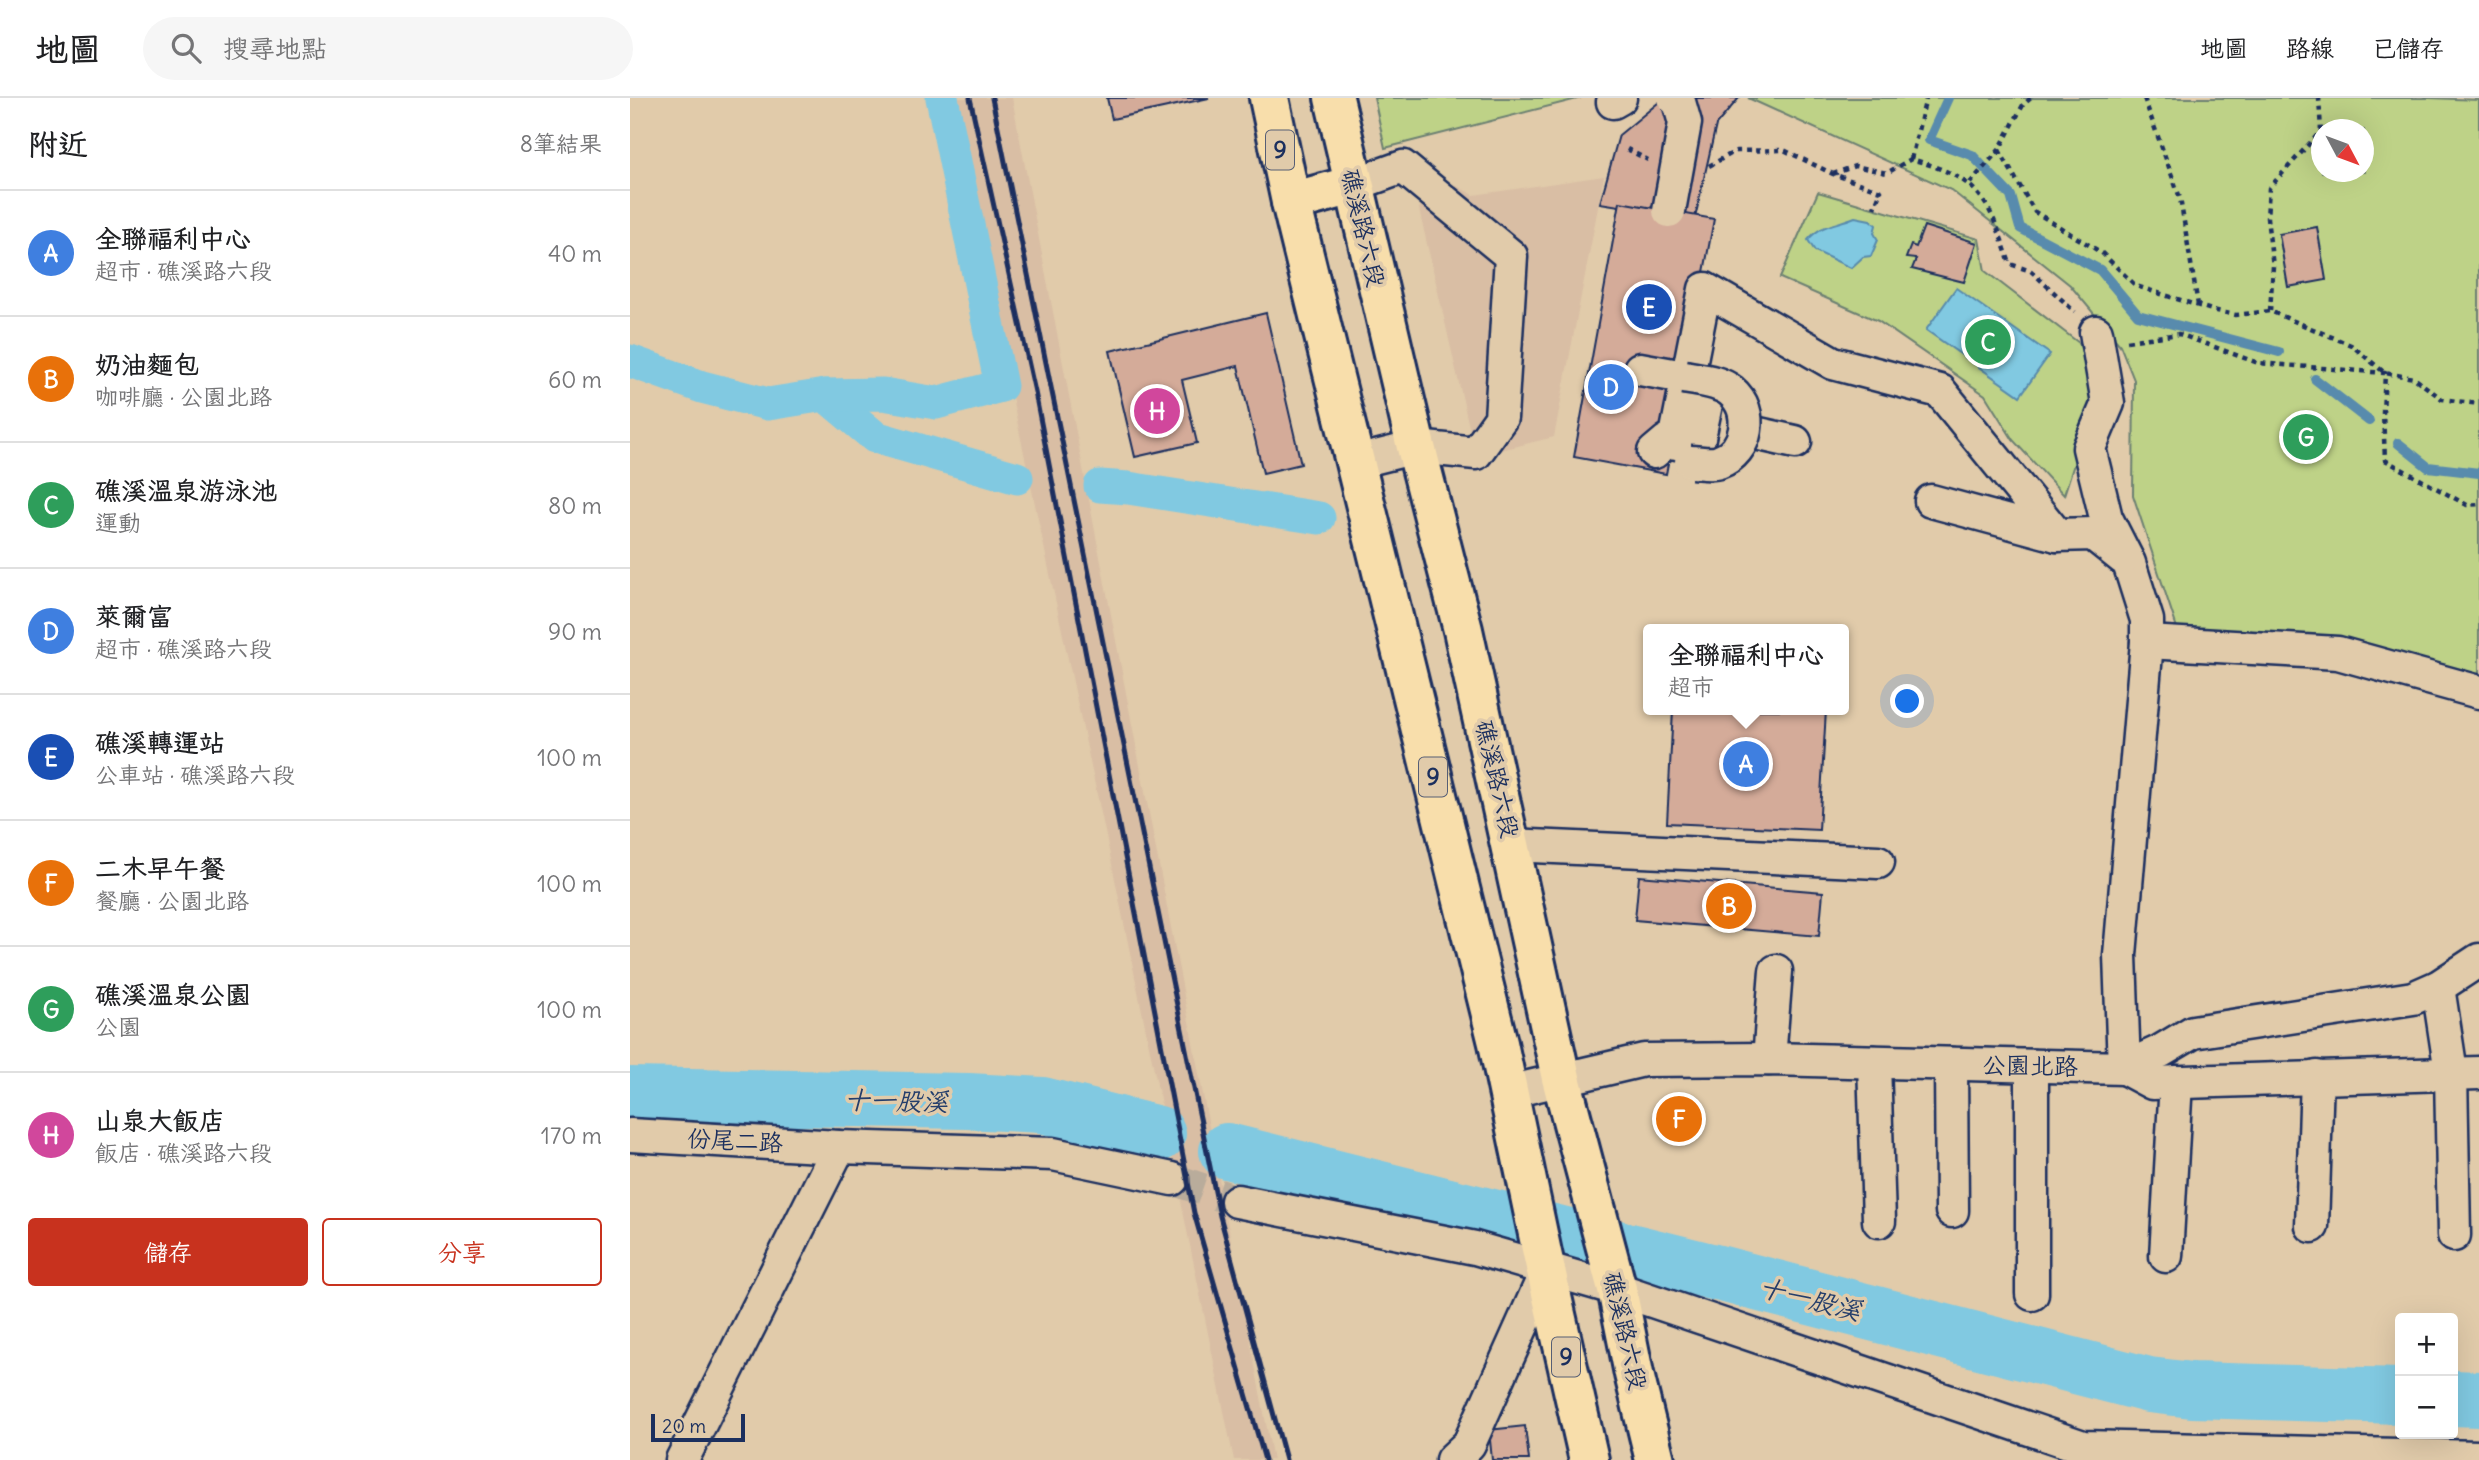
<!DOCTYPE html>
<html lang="zh-TW">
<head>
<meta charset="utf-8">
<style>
  body { margin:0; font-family:Delius,"LXGW WenKai TC",sans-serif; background:#f6f6f6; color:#202124 }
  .controls { position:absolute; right:21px; bottom:21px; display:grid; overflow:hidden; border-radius:7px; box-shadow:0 7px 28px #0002 }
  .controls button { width:63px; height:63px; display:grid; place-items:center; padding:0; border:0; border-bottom:2px solid #e0e0e0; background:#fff; color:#202124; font:35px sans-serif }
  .compass { position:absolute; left:1681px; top:21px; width:63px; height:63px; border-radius:50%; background:#fff; box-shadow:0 7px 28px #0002; rotate:131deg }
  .scale { position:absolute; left:21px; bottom:18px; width:94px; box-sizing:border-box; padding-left:7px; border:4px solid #1b2f5e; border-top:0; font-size:19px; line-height:24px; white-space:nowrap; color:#1b2f5e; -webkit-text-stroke:5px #e1cbaa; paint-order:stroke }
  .you { position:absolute; left:1278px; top:604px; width:24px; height:24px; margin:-18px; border:5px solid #fff; border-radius:50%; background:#1a73e8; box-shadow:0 0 0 10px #1a73e833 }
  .badge { display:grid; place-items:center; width:46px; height:46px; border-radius:50%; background:#c8321e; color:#fff; font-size:23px; font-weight:700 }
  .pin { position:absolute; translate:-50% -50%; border:4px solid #fff; box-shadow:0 2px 7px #0006 }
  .popup { position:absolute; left:1013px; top:526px; width:206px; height:91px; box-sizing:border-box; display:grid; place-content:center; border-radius:7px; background:#fff; filter:drop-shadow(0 2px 5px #0005); font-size:23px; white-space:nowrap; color:#757577 }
  .popup b { font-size:26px; color:#202124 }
  .popup::after { content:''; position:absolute; left:50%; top:100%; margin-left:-14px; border:14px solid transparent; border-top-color:#fff }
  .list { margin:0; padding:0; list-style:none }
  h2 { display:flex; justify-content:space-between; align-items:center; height:91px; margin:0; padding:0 28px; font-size:30px }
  h2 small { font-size:23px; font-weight:400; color:#757577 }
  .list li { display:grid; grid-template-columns:46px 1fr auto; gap:21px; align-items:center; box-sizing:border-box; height:126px; padding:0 28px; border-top:2px solid #e0e0e0 }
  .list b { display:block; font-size:26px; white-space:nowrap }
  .list p { margin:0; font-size:23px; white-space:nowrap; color:#757577 }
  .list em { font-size:23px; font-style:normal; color:#757577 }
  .actions { display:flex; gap:14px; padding:21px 28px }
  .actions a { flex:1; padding:16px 0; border:2px solid #c8321e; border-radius:7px; text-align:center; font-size:24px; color:#c8321e }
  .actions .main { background:#c8321e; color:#fff }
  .icon { flex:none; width:38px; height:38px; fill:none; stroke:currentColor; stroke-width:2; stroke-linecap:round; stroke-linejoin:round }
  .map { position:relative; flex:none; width:1849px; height:1362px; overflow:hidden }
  header { display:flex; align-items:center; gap:42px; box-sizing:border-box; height:98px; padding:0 35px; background:#fff; border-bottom:2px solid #e0e0e0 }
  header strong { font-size:33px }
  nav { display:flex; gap:38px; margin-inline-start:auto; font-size:24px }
  .search { width:490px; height:63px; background:#f6f6f6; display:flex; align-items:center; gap:18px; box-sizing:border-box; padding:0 24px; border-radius:38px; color:#757577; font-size:26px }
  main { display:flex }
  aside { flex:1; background:#fff }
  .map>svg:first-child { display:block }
  .built { fill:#d9bea4 }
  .green { fill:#bed287; stroke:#6c8072; stroke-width:2; fill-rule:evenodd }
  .water { fill:#81c9e1; stroke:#588bad; stroke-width:2 }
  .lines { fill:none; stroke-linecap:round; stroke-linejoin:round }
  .stream { stroke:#588bad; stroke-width:10 }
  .canal { stroke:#81c9e1; stroke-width:33 }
  .river { stroke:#81c9e1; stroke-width:56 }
  .building { fill:#d4ab99; stroke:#1b2f5e; stroke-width:2 }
  .minor-tunnel { stroke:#b9ac9b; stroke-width:32; stroke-dasharray:32 16; stroke-linecap:butt }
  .minor-casing { stroke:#1b2f5e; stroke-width:37 }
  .major-casing { stroke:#1b2f5e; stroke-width:44 }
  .path { stroke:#1b2f5e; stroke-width:4.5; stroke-dasharray:5 5; stroke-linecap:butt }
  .minor { stroke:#e1cbaa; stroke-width:32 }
  .major { stroke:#f8deab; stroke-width:38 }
  .rail { stroke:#1b2f5e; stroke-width:5 }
  .minor-bridge-casing { stroke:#1b2f5e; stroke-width:37; stroke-linecap:butt }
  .minor-bridge { stroke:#e1cbaa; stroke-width:32 }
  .labels { text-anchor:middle; stroke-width:7; stroke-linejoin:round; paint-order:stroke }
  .shield { fill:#e1cbaa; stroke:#565e75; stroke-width:2 }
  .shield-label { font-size:23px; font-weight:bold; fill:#1b2f5e }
  .street-label { font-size:24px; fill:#1b2f5e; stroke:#e1cbaa }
  .water-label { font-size:26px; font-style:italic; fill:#253e6b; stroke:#e1cbaa }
</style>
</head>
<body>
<header>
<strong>地圖</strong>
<div class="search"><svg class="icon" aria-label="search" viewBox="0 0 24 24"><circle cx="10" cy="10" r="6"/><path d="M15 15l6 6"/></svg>搜尋地點</div>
<nav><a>地圖</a><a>路線</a><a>已儲存</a></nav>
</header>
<main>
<aside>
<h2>附近<small>8筆結果</small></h2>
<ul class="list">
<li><span class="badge" style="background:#3f7fe0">A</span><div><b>全聯福利中心</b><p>超市 · 礁溪路六段</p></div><em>40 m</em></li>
<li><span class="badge" style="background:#e8710a">B</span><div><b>奶油麵包</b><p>咖啡廳 · 公園北路</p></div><em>60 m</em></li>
<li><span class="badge" style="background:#2e9e5b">C</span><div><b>礁溪溫泉游泳池</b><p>運動</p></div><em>80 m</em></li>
<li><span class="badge" style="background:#3f7fe0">D</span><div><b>萊爾富</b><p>超市 · 礁溪路六段</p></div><em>90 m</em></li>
<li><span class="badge" style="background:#1a4fb4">E</span><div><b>礁溪轉運站</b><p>公車站 · 礁溪路六段</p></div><em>100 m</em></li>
<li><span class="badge" style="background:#e8710a">F</span><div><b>二木早午餐</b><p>餐廳 · 公園北路</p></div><em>100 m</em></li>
<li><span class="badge" style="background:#2e9e5b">G</span><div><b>礁溪溫泉公園</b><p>公園</p></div><em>100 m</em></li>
<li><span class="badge" style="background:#d1479c">H</span><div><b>山泉大飯店</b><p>飯店 · 礁溪路六段</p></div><em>170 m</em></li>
</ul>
<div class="actions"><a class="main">儲存</a><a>分享</a></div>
</aside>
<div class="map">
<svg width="1849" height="1362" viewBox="0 0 1849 1362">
  <rect width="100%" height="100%" fill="#e1cbaa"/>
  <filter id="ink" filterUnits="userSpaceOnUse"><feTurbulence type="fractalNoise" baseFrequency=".0143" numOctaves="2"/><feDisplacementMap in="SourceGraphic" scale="14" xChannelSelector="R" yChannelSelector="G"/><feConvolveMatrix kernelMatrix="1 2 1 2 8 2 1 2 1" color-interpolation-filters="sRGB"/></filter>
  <g filter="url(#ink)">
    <!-- built -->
    <g class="built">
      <polygon points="318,0 382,0 643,1362 604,1362 480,757"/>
      <polygon points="802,75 844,97 974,78 924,339 834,361 840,333 789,111"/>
    </g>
    <!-- green -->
    <g class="green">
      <polygon points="744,0 951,0 755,50"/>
      <path d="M1118,0H1799L1849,2V582L1550,539L1503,397L1504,282L1490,247L1440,187L1321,92ZM1692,32H1734V74H1692Z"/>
      <polygon points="1188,94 1349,141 1355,173 1449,245 1466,298 1434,397 1383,342 1355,297 1248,223 1150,180"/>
    </g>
    <!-- water -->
    <g class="water">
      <path d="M1225,119L1240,122L1246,127L1244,135L1248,142L1241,158L1233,159L1221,170L1185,153L1178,142C1191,126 1206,127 1225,119Z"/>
      <polygon points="1326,190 1420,256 1390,298 1296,232"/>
    </g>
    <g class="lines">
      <!-- stream -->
      <g class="stream">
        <polyline points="1318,0 1299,42 1342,57 1381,98 1390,130 1470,172 1508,217 1649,254"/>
        <polyline points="1685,281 1739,323"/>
        <polyline points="1768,345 1798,369 1849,375"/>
      </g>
      <!-- canal -->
      <g class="canal">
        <polyline points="0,263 72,289 138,306 195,297 245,339 387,380"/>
        <polyline points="195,297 253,296 306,305 371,288 312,0"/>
        <polyline points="470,388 498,390 689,420"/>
      </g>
      <!-- river -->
      <g class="river">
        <polyline points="0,997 338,1003 412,1007 528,1036"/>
        <polyline points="597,1053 1092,1176 1519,1287 1562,1292 1770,1298"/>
        <polyline points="1823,1300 1849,1301"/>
      </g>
    </g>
    <!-- building -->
    <g class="building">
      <polygon points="477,0 579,0 482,21"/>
      <polygon points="1034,0 1109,0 1086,27 1065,120 970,105 989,37"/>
      <polygon points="990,104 1084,121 1036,376 944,359"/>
      <polygon points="1294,128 1347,145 1334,184 1282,171 1286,161 1276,160 1281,147 1286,149"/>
      <polygon points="1687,129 1696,182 1658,189 1649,136"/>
      <polygon points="636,215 671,366 633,375 608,268 552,282 567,345 505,359 480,253"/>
      <polygon points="1043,612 1196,612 1189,732 1037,725"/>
      <polygon points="1009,778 1193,794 1189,838 1005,822"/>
      <polygon points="895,1328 899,1362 862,1362 859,1332"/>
    </g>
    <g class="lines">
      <!-- minor-tunnel -->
      <polyline class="minor-tunnel" points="542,1081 607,1103"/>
      <defs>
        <g id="minor">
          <polyline points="983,4 990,0"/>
          <polyline points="723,87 773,69 881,158 871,320 846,355 786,349 726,364"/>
          <polyline points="1466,234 1478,305 1459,350 1476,420 1499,465 1517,522 1517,544 1490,857 1494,970 1522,985 1849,975"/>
          <polyline points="1010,271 1054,279"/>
          <polyline points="1047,333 1075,191 1203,265 1310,293 1427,437"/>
          <polyline points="1116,333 1165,344"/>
          <polyline points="1024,354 1037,343 1067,349 1080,287 1067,285 1063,303"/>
          <polyline points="1301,403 1427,437 1463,436 1493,460"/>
          <polyline points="1517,544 1708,555 1849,594"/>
          <polyline points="881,747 1248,764"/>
          <polyline points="1808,889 1821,974 1824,1137"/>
          <polyline points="1139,961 1146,873"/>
          <polyline points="1244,964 1249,1123"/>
          <polyline points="1321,966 1322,1113"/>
          <polyline points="878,994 1014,962 1139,961 1494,970 1531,953 1563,934 1783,900 1808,889 1849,862"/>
          <polyline points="0,1037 209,1049 423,1056 542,1081"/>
          <polyline points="607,1103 845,1150 987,1191 1453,1349 1849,1359"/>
          <polyline points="1682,1128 1687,979"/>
          <polyline points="1536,1158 1546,984"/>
          <polyline points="1402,1196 1402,968"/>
          <polyline points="52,1362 209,1049"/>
          <polyline points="822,1362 839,1346 917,1172"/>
        </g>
        <g id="major">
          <polyline points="639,0 661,104 868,945 912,1155 959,1362"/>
          <polyline points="704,0 786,349 833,532 931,980 987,1191 1004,1276 1025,1362"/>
          <polyline points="661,104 723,87"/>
        </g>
      </defs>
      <!-- minor casing -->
      <use href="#minor" class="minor-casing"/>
      <!-- major casing -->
      <use href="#major" class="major-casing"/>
      <!-- path -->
      <g class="path">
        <polyline points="1514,0 1550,100 1568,207"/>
        <polyline points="997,51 1018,62"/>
        <polyline points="1369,52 1405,114 1472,155 1506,188 1582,212 1606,217 1640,213 1721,247 1755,275 1784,280 1812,301 1849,306"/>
        <polyline points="1281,61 1296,0"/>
        <polyline points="1079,68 1106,53 1154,52 1203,76 1251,93 1244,110"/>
        <path d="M1203,76L1225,68L1257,75L1281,61C1351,81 1358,100 1380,166L1401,173L1445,214"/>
        <polyline points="1340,85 1369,52 1393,7 1401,0"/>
        <polyline points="1640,213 1643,168 1637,120 1639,90 1691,33 1689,0"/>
        <polyline points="1497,243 1549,236 1628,265 1755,275 1753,315 1755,362 1837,407 1849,406"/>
      </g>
      <!-- minor -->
      <use href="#minor" class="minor"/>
      <!-- major -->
      <use href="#major" class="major"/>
      <!-- rail -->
      <g class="rail">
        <polyline points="340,0 405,294 564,1115 635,1362"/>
        <polyline points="362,0 590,1118 656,1362"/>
      </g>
      <defs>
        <g id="minor-bridge">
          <polyline points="1039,113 1055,25 1049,4 1044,0"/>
          <path d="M1054,279C1069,282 1089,283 1101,293C1125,313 1118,354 1089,364C1081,367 1069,364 1061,364"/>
        </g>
      </defs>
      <!-- minor-bridge casing -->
      <use href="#minor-bridge" class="minor-bridge-casing"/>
      <!-- minor-bridge -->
      <use href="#minor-bridge" class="minor-bridge"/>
    </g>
  </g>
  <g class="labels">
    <!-- shield labels -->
    <g class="shield">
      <rect x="636" y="32.5" width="28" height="39" rx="5"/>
      <rect x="789" y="659.5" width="28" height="39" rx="5"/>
      <rect x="922" y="1239.5" width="28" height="39" rx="5"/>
    </g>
    <g class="shield-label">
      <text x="650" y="60">9</text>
      <text x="803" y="687">9</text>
      <text x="936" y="1267">9</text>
    </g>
    <!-- street labels -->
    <g class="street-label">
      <text transform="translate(733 130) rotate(77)" y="8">礁溪路六段</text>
      <text transform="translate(867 681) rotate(77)" y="8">礁溪路六段</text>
      <text transform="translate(1400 968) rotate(1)" y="8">公園北路</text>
      <text transform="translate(105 1043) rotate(3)" y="8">份尾二路</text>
      <text transform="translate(995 1233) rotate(77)" y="8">礁溪路六段</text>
    </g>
    <!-- water labels -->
    <g class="water-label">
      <text transform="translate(266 1003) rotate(1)" y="9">十一股溪</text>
      <text transform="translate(1180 1201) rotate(14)" y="9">十一股溪</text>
    </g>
  </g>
</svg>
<div class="controls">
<button>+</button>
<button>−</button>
</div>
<svg class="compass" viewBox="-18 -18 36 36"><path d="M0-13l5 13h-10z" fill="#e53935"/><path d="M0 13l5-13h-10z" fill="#757577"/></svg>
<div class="scale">20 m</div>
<div class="you"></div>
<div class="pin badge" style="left:1116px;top:666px;background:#3f7fe0">A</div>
<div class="popup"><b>全聯福利中心</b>超市</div>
<div class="pin badge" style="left:1099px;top:808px;background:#e8710a">B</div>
<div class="pin badge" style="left:1358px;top:244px;background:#2e9e5b">C</div>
<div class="pin badge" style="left:981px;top:289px;background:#3f7fe0">D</div>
<div class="pin badge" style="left:1019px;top:209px;background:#1a4fb4">E</div>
<div class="pin badge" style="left:1049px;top:1021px;background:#e8710a">F</div>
<div class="pin badge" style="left:1676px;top:339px;background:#2e9e5b">G</div>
<div class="pin badge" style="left:527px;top:313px;background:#d1479c">H</div>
</div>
</main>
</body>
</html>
